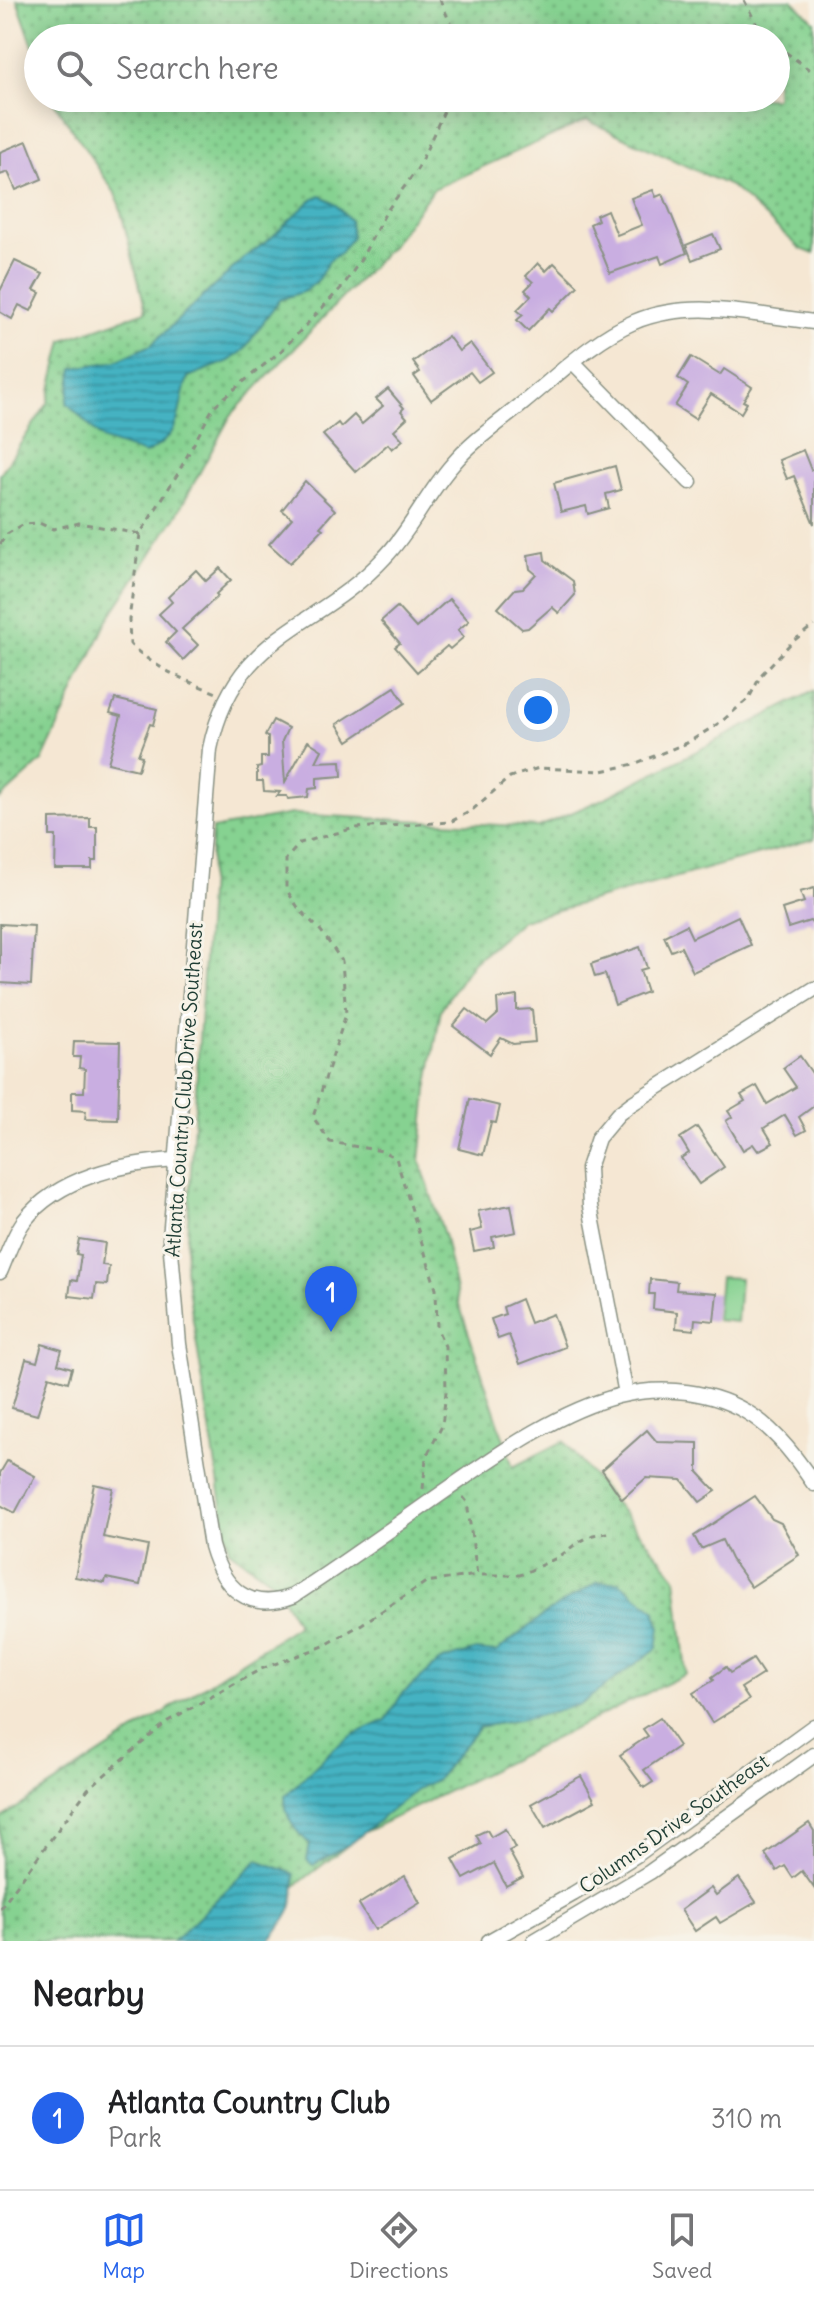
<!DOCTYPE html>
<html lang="en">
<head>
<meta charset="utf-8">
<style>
  body { margin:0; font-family:Delius,sans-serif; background:#f6f6f6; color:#202124 }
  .you { position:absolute; left:538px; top:710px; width:28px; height:28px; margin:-20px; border:6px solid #fff; border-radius:50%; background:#1a73e8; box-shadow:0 0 0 12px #1a73e833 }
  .badge { display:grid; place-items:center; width:52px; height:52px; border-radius:50%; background:#2563eb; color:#fff; font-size:26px; font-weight:700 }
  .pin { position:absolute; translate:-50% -66px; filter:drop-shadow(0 2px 4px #0008) }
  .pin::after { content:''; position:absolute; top:42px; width:28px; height:24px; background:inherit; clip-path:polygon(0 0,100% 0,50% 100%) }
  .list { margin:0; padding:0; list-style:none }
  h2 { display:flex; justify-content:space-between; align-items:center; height:104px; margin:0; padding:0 32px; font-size:34px }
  h2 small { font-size:26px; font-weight:400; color:#757577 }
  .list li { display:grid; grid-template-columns:52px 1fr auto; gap:24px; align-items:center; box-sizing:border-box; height:144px; padding:0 32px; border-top:2px solid #e0e0e0 }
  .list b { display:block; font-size:30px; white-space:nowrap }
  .list p { margin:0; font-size:26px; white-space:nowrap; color:#757577 }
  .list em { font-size:26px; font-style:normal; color:#757577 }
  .icon { flex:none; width:44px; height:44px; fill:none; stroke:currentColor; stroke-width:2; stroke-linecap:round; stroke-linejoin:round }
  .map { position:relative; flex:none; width:814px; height:1941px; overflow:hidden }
  .search { position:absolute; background:#fff; box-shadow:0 4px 20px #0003; left:24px; right:24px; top:24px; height:88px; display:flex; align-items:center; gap:20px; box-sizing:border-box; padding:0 28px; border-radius:44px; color:#757577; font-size:30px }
  .sheet { height:248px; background:#fff }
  nav { display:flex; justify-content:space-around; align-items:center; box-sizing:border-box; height:112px; border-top:2px solid #e0e0e0; background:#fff; font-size:22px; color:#757577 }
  nav a { display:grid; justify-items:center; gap:4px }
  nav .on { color:#2563eb }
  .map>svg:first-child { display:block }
  .grass { fill:#86d291; stroke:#528862; stroke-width:2 }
  .park { fill:url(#park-dots); stroke:#528862; stroke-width:2 }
  .water { fill:url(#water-rules); stroke:#32787b; stroke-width:2 }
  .building { fill:#c9aee1 }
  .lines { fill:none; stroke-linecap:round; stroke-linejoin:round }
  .minor-casing { stroke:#8a9284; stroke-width:17 }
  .path { stroke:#8a9284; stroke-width:3; stroke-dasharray:6 6; stroke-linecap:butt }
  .minor { stroke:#fff; stroke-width:14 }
  .labels { text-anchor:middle; stroke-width:6; stroke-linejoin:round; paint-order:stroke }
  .street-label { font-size:20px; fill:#1f3d34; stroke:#f7f3e8 }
</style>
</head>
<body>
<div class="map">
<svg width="814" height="1941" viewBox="0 0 814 1941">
  <defs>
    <pattern id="park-dots" width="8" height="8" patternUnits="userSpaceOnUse" patternTransform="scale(2)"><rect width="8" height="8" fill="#86d291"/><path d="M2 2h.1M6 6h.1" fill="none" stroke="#6dac77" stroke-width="1.8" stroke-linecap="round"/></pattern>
    <pattern id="water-rules" width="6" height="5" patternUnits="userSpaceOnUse" patternTransform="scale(2)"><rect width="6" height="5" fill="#45b2c2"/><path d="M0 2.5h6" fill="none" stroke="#39929e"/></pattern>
  </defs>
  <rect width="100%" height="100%" fill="#f7f3e8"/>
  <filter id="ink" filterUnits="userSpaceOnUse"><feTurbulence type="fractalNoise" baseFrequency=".0125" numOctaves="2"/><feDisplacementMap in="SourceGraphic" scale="16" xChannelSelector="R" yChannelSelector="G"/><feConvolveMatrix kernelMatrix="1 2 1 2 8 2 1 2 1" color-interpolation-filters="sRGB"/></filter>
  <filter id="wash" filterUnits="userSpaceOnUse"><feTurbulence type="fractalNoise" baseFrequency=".006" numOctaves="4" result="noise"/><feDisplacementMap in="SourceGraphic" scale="32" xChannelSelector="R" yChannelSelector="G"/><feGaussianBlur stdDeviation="1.8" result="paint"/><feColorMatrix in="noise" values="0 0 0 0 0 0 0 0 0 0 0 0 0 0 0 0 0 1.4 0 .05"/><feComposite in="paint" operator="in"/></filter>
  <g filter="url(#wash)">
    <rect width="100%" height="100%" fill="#f5e7d3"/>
    <!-- grass -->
    <polygon class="grass" points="720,1277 740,1278 737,1322 716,1320"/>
    <!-- park -->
    <g class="park">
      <polygon points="17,0 792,0 814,21 814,254 801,249 732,187 587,120 433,189 392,245 231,415 176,516 107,621 42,761 0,799 0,474 48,403 63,340 146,311 117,196 51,98 776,98 776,38 38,38 38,60"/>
      <polygon points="814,691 814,839 522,920 473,962 441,1009 427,1090 420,1161 445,1238 458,1301 513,1467 564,1441 676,1577 686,1674 365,1832 224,1941 0,1941 0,1819 298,1625 272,1581 229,1550 185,1269 212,829 291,814 539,827 605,798"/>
    </g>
    <!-- water -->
    <g class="water">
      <path d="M321,195L336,205L350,220L352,237L340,253L329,261L317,281L305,291L279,300L243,351L229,361L188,377C175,415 186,432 145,454L103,440L67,403L73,368L116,361L151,345L243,259L271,238L309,202Z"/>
      <path d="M598,1582H619L655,1610L660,1627L657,1648L581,1704L530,1718L479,1727L437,1779L416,1790L351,1843L313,1865L307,1860L310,1844C293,1829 285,1818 285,1796L333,1749L353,1735L386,1720L402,1694L440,1661L476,1650L496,1652L549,1611Z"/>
      <path d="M258,1860L294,1874C297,1907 289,1916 269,1941H173Z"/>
    </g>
    <g id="blocks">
      <!-- building -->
      <g class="building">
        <polygon points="27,141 42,179 16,190 8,172 0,175 0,152"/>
        <polygon points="653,190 656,197 663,194 687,253 662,264 659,256 610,273 590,224 598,220 596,215 607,210 617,235 642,225 631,198"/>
        <polygon points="713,234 720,249 692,260 686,245"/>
        <polygon points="15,261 43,274 34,290 40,293 31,311 19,305 12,319 0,312 0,291"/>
        <polygon points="538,263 546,271 554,263 578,286 553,311 550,308 528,331 517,320 523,315 517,310 531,296 525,290 533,282 526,276"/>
        <polygon points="448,336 459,351 470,343 492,372 478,382 470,372 431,400 414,376 420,372 413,362"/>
        <polygon points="691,357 720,375 724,369 752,387 743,401 747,403 741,413 711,394 695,419 675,406 688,385 678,378"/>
        <polygon points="388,389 404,408 401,411 407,418 394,430 403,440 392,449 388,444 356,472 323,435 338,423 341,427 354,415 362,424 383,406 376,399"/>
        <polygon points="803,450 811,470 814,469 814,524 794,476 787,479 779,460"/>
        <polygon points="615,466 621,490 606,494 609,508 588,514 586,506 561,512 554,483"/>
        <polygon points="305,481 335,510 320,527 323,529 290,563 269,544 292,518 282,510"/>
        <polygon points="544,552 545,560 573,581 575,595 559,613 552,607 528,628 522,629 498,608 515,589 523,588 536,574 530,569 528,555"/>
        <polygon points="220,568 231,580 216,594 218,596 182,629 198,645 183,660 166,642 176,632 159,614 172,602 168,597 196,570 206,581"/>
        <polygon points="449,599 469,621 458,630 464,637 450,649 447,646 417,672 395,647 400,643 381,621 397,607 416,628"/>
        <polygon points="395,687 405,703 348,741 337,724"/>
        <polygon points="115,699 157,709 153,725 150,724 138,755 142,756 138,770 108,763 121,716 110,713"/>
        <polygon points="273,720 288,728 282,741 285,782 308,741 322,750 316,762 341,761 342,776 317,778 317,788 309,789 308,797 288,799 287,796 277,796 280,792 264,791 263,781 257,781 257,768 261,767 261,757 268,757 268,737 265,735"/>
        <polygon points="90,818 90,827 97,827 97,861 92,861 92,869 55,869 56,836 50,836 50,819"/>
        <polygon points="814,888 814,926 810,921 788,928 782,909 804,902 800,892"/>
        <polygon points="738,916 751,945 693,972 681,947 671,951 664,936 686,925 692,938"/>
        <polygon points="0,924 34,926 31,985 0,983"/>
        <polygon points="640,947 647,968 640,970 647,992 615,1005 605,974 595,977 591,964"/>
        <polygon points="517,996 517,1010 532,1009 535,1042 513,1044 501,1038 490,1054 453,1026 467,1009 487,1024 498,1014 497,999"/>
        <polygon points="74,1041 120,1042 118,1120 85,1119 86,1111 72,1110 72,1092 84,1092 85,1069 79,1068 80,1057 73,1057"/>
        <polygon points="800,1056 814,1076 814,1106 799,1117 806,1130 797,1135 785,1115 764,1128 773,1143 758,1151 753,1144 743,1150 726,1121 732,1117 728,1111 745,1101 741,1095 757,1086 767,1104 796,1087 783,1068"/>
        <polygon points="470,1099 500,1106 496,1123 491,1122 483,1155 459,1149"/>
        <polygon points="697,1127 724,1167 699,1184 681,1158 689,1153 680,1138"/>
        <polygon points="511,1205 516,1232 492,1237 494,1247 474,1251 470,1232 482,1229 478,1211"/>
        <polygon points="79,1239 105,1243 102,1265 109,1266 107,1285 96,1284 94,1299 69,1296 71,1280 77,1281 81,1255 76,1254"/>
        <polygon points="650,1279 677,1282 676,1290 717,1293 714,1321 695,1319 694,1330 676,1328 677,1312 653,1309 654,1294 649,1294"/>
        <polygon points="521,1299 530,1323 553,1314 565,1347 520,1364 509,1335 498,1339 491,1319 505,1314 503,1307"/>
        <polygon points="42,1344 62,1350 58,1364 72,1368 68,1382 49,1376 37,1415 12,1408 26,1359 37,1362"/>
        <polygon points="647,1430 657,1442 698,1443 698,1472 716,1491 700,1502 682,1480 646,1478 622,1499 602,1470"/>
        <polygon points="7,1461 35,1476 15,1513 0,1505 0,1473"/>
        <polygon points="94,1484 113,1488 103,1537 148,1546 140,1585 106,1578 105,1583 75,1577"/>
        <polygon points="755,1496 772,1519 781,1523 799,1555 751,1587 731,1559 722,1540 701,1549 694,1536"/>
        <polygon points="753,1659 763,1674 741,1688 749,1700 712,1723 693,1693 714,1680 712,1677 726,1667 730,1673"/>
        <polygon points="660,1718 679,1746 644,1770 653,1782 644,1788 620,1755 648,1736 643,1729"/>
        <polygon points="581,1776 595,1801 545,1828 531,1804"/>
        <polygon points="809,1823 814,1831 814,1888 802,1871 793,1878 785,1866 777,1871 765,1854"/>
        <polygon points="505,1829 515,1848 509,1851 523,1877 506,1886 494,1863 464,1879 453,1859 481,1844 476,1835 487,1830 491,1837"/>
        <polygon points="405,1876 420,1903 375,1930 359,1904"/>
        <polygon points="739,1878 756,1902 720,1923 716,1917 695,1931 681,1910 711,1888 716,1895"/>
      </g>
    </g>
  </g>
  <g filter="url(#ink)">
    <use href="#blocks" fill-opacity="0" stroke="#8a9284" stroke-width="2"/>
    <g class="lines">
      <defs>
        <g id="minor">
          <path d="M814,322C755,315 691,298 634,322C592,340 557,376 522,404C499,423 472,441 453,464C427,493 412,529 385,557C317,631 234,631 210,749L170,1239L179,1344L211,1546C223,1588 248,1613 293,1596C349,1560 403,1520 458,1482C505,1449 563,1410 618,1396C663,1385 714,1390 753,1416C778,1433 797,1459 814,1484"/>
          <polyline points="574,363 690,482"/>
          <path d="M0,1272C7,1256 13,1236 24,1221C58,1177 123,1163 176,1160"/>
          <polyline points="626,1394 590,1206 588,1168 598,1138 618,1114 631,1104 814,989"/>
          <polyline points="489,1941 573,1894 638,1854 814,1726"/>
          <polyline points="534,1941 650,1872 814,1755"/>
        </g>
      </defs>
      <!-- minor casing -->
      <use href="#minor" class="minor-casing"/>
      <!-- path -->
      <g class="path">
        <polyline points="440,0 457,38"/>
        <polyline points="744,0 759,29 769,38"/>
        <polyline points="776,45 814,73"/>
        <path d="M140,534L129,620L130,644C154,668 186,681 217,693"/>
        <polyline points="0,544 7,534 24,524 39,523 53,529 79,523 140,534 177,475 214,406 281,351 343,286 360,261 386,212 418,168 450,98"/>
        <polyline points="423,1489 426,1457 442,1426 446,1392 445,1346 437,1329 436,1289 396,1158 382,1151 330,1142 313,1117 346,1014 342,961 321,931 299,909 286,889 286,859 300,843 355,828 450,822 471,811 510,777 539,768 602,771 634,764 687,743 721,722 749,698 761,675 792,642 814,625"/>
        <polyline points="463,1497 467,1502 477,1575 520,1575 559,1557 577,1543 593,1535 614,1532"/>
        <polyline points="0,1908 88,1789 168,1721 261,1669 324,1646 362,1624 426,1582 477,1575"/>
      </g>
      <!-- minor -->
      <use href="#minor" class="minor"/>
    </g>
  </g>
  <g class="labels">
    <!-- street labels -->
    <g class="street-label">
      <text transform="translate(184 1090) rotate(-86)" y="7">Atlanta Country Club Drive Southeast</text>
      <text transform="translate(674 1824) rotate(-35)" y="7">Columns Drive Southeast</text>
    </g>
  </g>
</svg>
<div class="you"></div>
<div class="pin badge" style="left:331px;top:1332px">1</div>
<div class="search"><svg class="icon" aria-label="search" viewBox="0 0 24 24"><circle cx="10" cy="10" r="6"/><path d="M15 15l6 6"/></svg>Search here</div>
</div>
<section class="sheet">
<h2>Nearby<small></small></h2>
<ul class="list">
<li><span class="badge">1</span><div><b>Atlanta Country Club</b><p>Park</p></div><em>310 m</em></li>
</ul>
</section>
<nav>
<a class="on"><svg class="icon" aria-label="map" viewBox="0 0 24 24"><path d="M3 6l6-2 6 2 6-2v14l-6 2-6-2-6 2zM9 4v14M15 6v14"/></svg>Map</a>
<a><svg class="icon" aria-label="directions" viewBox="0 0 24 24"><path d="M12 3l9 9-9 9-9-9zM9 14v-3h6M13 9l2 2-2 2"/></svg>Directions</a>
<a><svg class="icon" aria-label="saved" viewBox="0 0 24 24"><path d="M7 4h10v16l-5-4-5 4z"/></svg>Saved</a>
</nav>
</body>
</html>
